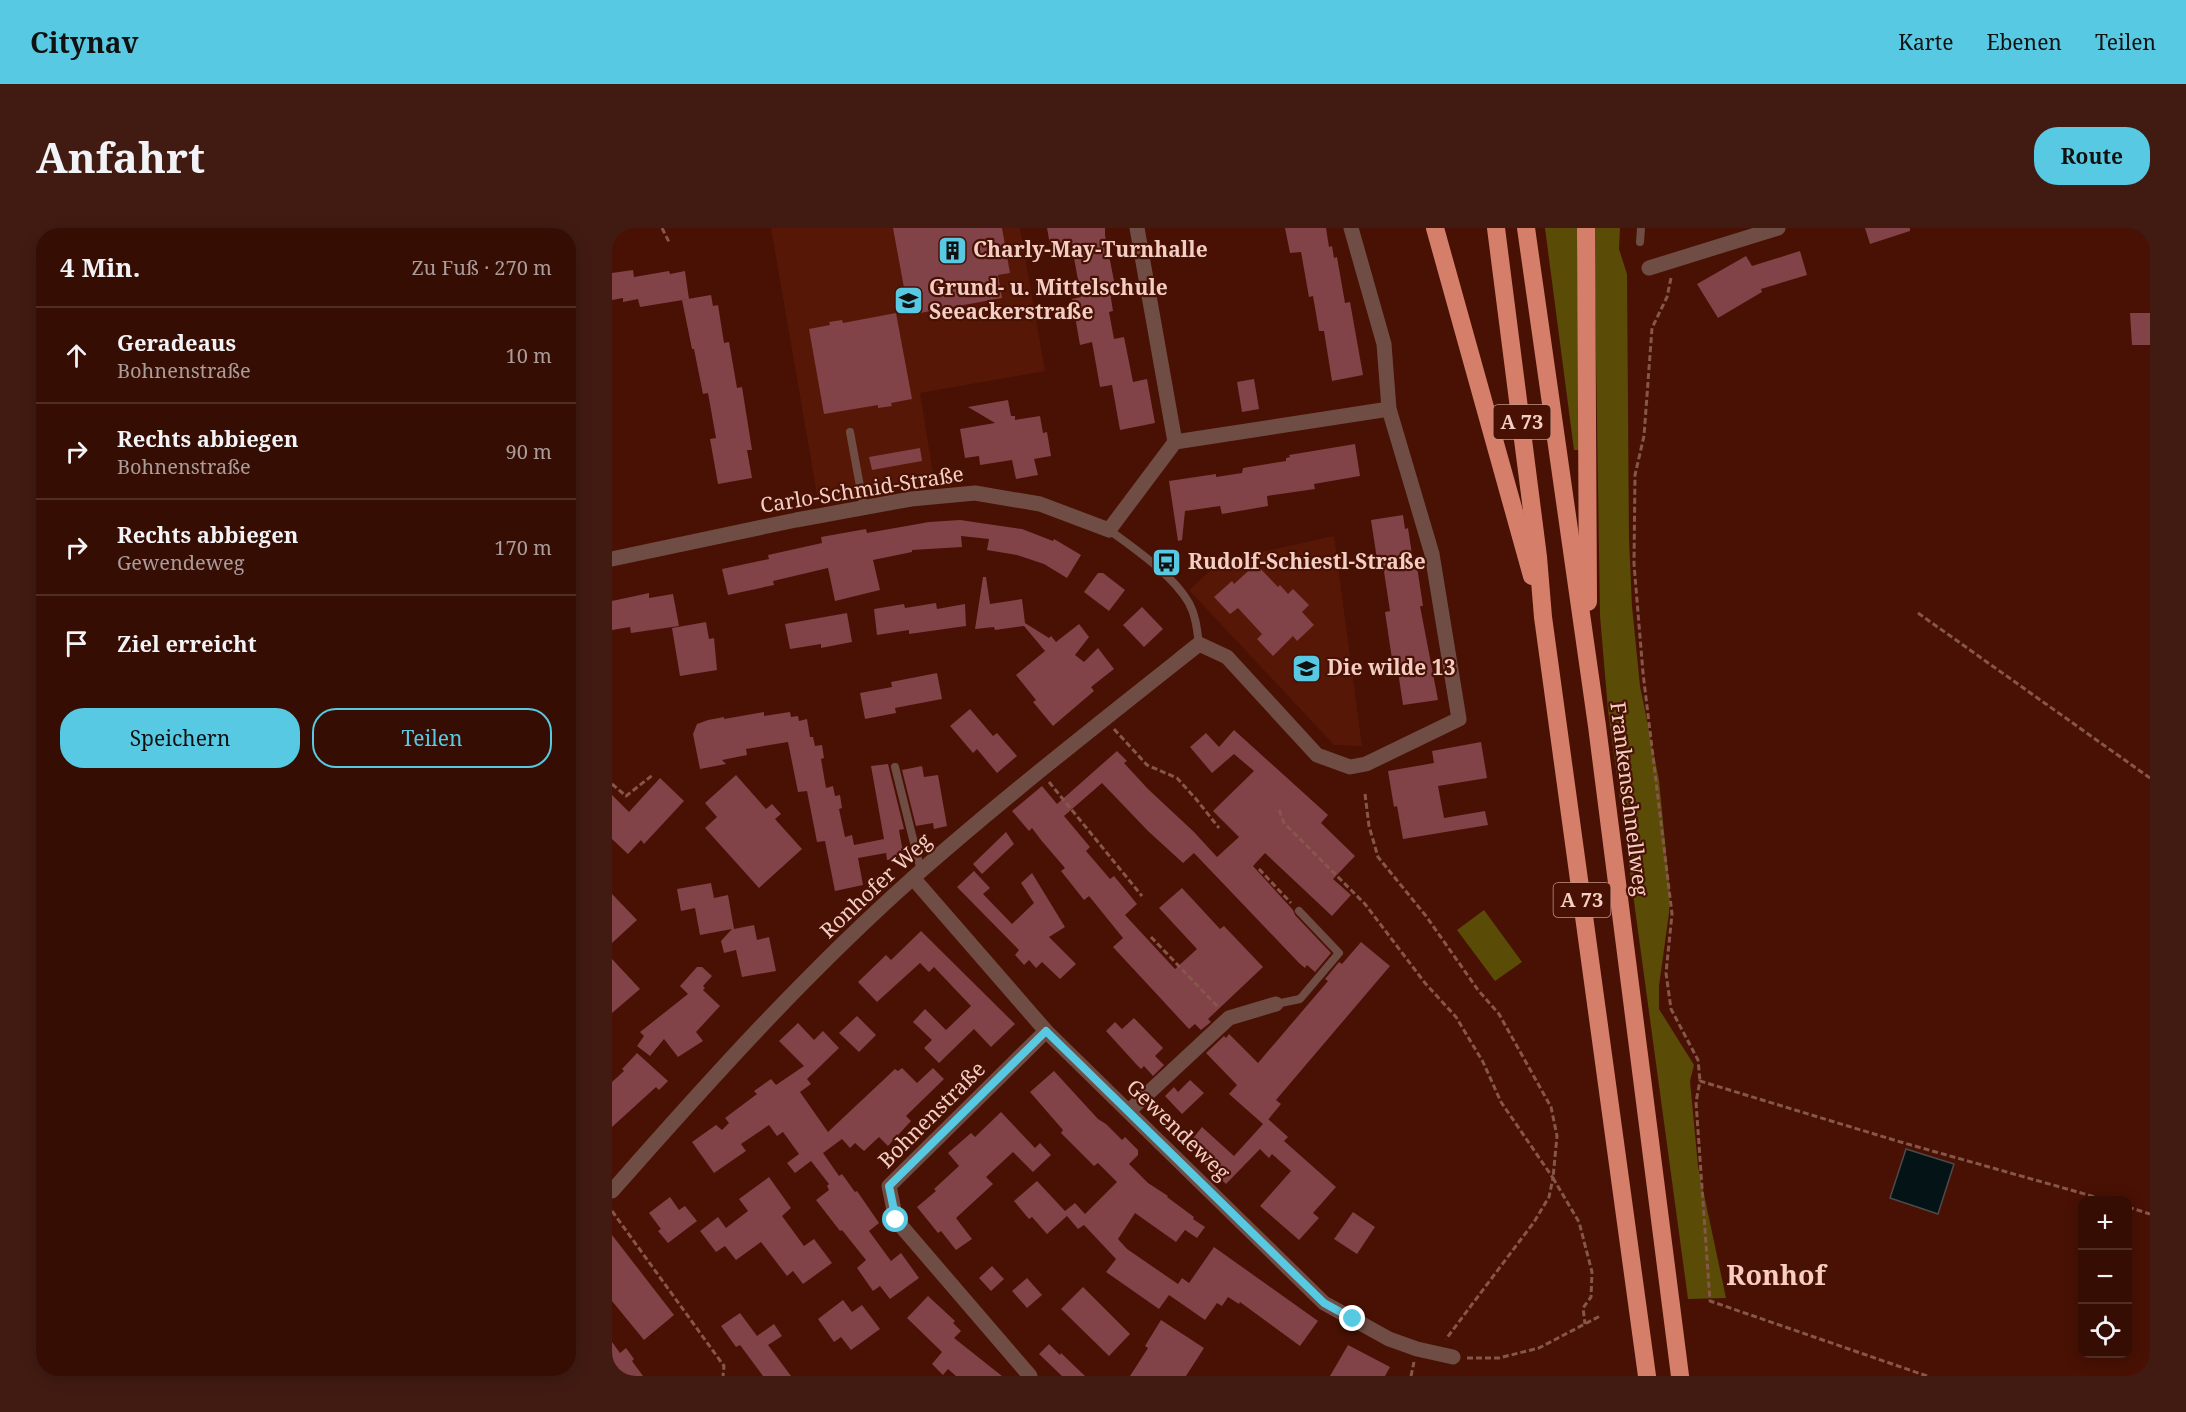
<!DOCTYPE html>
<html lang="de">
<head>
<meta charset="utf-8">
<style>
  body { margin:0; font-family:"Noto Serif",serif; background:#411b12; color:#f1f3f6 }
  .controls { position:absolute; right:18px; bottom:18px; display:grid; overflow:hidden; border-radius:12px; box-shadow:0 3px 15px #0003 }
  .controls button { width:54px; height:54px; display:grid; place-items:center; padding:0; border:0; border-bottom:2px solid #502d25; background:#360d03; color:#f1f3f6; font:30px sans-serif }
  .stop { position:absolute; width:18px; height:18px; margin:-14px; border:4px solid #57c9e2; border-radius:50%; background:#fff }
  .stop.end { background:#57c9e2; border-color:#fff; box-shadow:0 2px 6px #0008 }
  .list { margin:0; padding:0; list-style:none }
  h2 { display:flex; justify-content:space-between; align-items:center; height:78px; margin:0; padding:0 24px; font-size:26px }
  h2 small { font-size:20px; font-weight:400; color:#aa9c9a }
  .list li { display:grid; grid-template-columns:39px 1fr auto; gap:18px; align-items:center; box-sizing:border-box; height:96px; padding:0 24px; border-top:2px solid #502d25 }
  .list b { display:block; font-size:22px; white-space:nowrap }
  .list p { margin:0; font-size:20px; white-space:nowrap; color:#aa9c9a }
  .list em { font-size:20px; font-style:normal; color:#aa9c9a }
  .actions { display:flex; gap:12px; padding:18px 24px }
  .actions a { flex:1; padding:14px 0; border:2px solid #57c9e2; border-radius:24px; text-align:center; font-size:21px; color:#57c9e2 }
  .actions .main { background:#57c9e2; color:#111 }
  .icon { flex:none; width:33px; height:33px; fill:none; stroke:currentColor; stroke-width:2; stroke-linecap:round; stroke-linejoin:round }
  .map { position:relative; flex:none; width:1538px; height:1148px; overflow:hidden; border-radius:24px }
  header { display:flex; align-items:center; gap:36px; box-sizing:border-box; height:84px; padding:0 30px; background:#57c9e2; color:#111 }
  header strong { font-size:28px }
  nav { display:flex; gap:33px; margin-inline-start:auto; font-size:21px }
  .intro { display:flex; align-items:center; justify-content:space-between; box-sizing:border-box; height:144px; padding:0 36px }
  h1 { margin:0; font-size:42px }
  .button { padding:15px 27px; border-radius:24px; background:#57c9e2; color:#111; font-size:21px; font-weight:700 }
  main { display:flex; gap:36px; padding:0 36px }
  aside { flex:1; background:#360d03; border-radius:24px; box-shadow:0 3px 15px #0003 }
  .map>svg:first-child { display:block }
  .built { fill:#571707 }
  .green { fill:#5a4b07 }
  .water { fill:#041316; stroke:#4c4b4a; stroke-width:1.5 }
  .building { fill:#814248 }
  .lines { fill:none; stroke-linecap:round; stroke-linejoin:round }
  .path { stroke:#86564a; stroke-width:3; stroke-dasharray:6 3; stroke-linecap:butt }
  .lane { stroke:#704d44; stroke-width:8 }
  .street { stroke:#704d44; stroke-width:15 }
  .highway { stroke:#d57f6a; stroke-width:18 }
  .route { stroke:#57c9e2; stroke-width:8 }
  .labels { text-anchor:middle; stroke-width:4.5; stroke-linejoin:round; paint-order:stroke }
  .shield { fill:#481104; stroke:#c0958b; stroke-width:1.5 }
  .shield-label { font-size:20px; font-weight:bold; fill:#f3cec5 }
  .poi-label { font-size:21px; font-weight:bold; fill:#f3cec5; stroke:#481104; text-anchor:start }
  .street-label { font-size:21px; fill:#f3cec5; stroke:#481104 }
  .district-label { font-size:27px; font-weight:bold; fill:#f9cdc2; stroke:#481104 }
</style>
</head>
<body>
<header>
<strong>Citynav</strong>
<nav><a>Karte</a><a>Ebenen</a><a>Teilen</a></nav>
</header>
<div class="intro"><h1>Anfahrt</h1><a class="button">Route</a></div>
<main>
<aside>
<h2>4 Min.<small>Zu Fuß · 270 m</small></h2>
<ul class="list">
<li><svg class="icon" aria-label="ahead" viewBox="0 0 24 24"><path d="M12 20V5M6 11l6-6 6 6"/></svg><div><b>Geradeaus</b><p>Bohnenstraße</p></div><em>10 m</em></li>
<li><svg class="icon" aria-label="right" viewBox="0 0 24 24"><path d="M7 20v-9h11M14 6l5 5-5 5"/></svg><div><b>Rechts abbiegen</b><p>Bohnenstraße</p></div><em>90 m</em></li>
<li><svg class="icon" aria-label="right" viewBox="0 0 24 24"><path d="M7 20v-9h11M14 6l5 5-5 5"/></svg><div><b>Rechts abbiegen</b><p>Gewendeweg</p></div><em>170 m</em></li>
<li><svg class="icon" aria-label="arrive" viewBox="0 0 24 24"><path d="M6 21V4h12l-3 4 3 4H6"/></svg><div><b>Ziel erreicht</b></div></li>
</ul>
<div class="actions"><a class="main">Speichern</a><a>Teilen</a></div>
</aside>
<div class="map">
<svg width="1538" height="1148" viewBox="0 0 1538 1148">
  <rect width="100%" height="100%" fill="#481104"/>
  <!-- built -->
  <g class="built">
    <polygon points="159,0 408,0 433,143 308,165 322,252 206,272"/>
    <polygon points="722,308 750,518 722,517 577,362 609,333"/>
  </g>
  <!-- green -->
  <g class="green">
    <polygon points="933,0 965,0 968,222 962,222"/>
    <polygon points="982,0 1008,0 1007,21 1015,46 1017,311 1020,378 1028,458 1047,552 1058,665 1057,685 1047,758 1047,781 1082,837 1078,853 1086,938 1114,1070 1076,1071 996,482 988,388"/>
    <polygon points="872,682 910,734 883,753 845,702"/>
  </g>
  <!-- water -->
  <polygon class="water" points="1294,921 1342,936 1326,986 1278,970"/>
  <!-- building -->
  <g class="building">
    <polygon points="281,0 390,0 398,45 386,47 390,70 297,87"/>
    <polygon points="435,0 493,0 493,7 504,63 498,64 501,83 497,84 502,111 512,109 521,154 535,151 543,195 508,202 500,157 488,159 480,114 468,117 460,71 469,69 459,13 438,17"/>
    <polygon points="673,0 714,0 717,19 720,18 722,30 725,29 733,75 738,74 751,147 720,153 712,103 707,103 701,68 697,69 689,24 678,25"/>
    <polygon points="1253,0 1298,0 1298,3 1258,16"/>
    <polygon points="1188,23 1195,47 1149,61 1150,64 1106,90 1085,56 1134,28 1140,38"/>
    <polygon points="21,42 22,49 57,43 58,46 73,43 77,71 28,79 26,71 11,74 11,70 0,72 0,45"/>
    <polygon points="99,67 101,78 106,77 112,115 117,114 125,160 130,159 140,222 135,222 140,250 106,256 98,211 104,210 96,165 91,166 82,121 80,121 70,72"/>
    <polygon points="284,85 300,171 279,175 280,178 266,180 266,177 212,186 197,101 218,97 217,94 230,92 231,95"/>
    <polygon points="1518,85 1538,85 1538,117 1520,117"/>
    <polygon points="642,151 647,181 630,184 625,154"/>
    <polygon points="396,172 399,188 403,188 403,192 428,188 431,205 435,204 439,228 422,231 426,247 404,251 400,232 368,237 367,228 353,230 348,201 383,195 356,179"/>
    <polygon points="743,216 748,248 702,256 703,261 655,268 656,278 610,286 608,278 573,283 570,312 566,313 557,253 604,246 604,249 630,245 631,240 674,233 674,230 678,229 677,227"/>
    <polygon points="308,220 310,233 260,242 257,229"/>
    <polygon points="791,287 793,301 796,300 801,333 804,332 811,378 808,378 826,472 791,477 784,430 780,431 773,384 778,383 771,337 766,338 759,292"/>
    <polygon points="348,292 410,301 441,313 442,311 469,327 455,350 432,336 405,327 375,322 377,311 349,308 350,319 300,322 300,324 261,332 268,362 223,373 216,340 161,353 162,357 116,367 110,341 157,331 156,327 210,315 209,309 254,301 255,305 317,294"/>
    <polygon points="644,336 666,359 668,357 676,366 681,361 697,377 690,384 702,397 685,413 681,408 661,428 645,411 650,406 626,380 618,386 602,369 620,353 622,356"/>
    <polygon points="486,345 491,345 513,362 497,383 472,364"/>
    <polygon points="371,349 374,349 378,376 410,371 413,395 437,410 439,408 444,414 467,396 477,409 463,427 472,434 486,420 502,441 479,459 482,463 441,498 421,474 424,472 404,447 433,423 412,398 383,402 382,399 363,401"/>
    <polygon points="37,365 37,370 61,366 67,398 19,405 18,399 0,402 0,373"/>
    <polygon points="324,375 325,381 353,376 354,398 297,406 297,402 265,407 262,381 292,376 293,380"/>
    <polygon points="530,379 551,401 532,419 511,397"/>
    <polygon points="235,385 240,414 209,420 209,416 178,421 173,396"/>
    <polygon points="94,394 97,411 102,410 105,442 68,448 60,400"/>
    <polygon points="325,445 330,471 283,480 284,485 253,491 248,465 280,459 279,454"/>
    <polygon points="358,481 381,508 385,505 405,528 385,545 365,521 361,525 338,498"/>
    <polygon points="152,484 152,488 178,484 179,489 186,488 187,493 195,491 198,509 201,509 203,518 210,517 212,530 209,531 214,560 221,558 223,568 228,567 230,580 227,581 233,609 240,607 242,617 272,611 259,538 276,536 292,601 287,602 292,630 275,632 274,625 246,630 251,657 223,663 213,613 205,614 195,563 186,564 176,514 134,521 135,527 110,532 114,536 88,541 81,506 85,496 96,492 112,489 112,491"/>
    <polygon points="622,502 716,587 709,595 743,628 721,651 739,667 720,688 653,625 641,638 681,682 683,687 719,725 703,744 695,737 693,740 687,735 582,625 571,635 536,603 490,555 452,588 478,619 474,623 498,651 502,648 525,676 513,687 563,741 585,721 547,680 570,660 608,701 612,698 651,739 596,791 599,794 589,802 583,796 577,801 501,719 511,710 477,668 472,672 449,643 453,640 429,612 420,600 417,603 400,583 430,558 445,576 505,523 515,533 512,535 536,561 582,604 605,629 627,609 601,583 642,543 622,526 600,545 578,519 594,505 607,519"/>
    <polygon points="869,514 875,550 826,558 832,590 873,583 876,597 791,611 785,578 782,579 776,543 822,535 820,523"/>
    <polygon points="310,538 312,549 326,547 335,598 322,601 321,595 304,598 290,542"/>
    <polygon points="124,547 154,581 160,576 169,586 163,591 190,621 147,660 93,600 105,589 93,575"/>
    <polygon points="48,550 72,573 32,616 29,612 16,626 0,611 0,567 17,584"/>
    <polygon points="394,604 402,616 370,646 361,636"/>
    <polygon points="362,643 378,660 371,666 400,696 422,675 409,655 420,645 453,699 437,709 464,736 448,751 430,734 424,740 417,732 412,737 403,727 407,722 345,659"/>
    <polygon points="99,655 102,670 116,667 122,701 142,697 145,712 157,709 164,743 130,749 124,722 112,725 109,713 120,701 88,707 83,680 69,683 65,661"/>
    <polygon points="0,666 25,692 0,715"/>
    <polygon points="309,703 403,796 379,819 362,801 327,835 312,820 320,812 301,794 313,781 334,802 359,778 322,739 317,744 308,735 265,774 246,754 274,727 279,732"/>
    <polygon points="749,714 778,738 664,872 669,876 655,893 656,891 676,909 672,913 724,959 701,985 707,990 687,1012 648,978 679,943 660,926 657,930 648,921 614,956 593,936 596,932 578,914 590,899 622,928 651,896 617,866 625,857 594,825 612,808 614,810 617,806 646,835 716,753 713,751 727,734 730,736"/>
    <polygon points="0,731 28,761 0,785"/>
    <polygon points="85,739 90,739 100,748 91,758 93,760 91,762 108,778 84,804 91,813 66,829 52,811 38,828 25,818 32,808 28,804 76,766 68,758"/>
    <polygon points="245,788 264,807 247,824 227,805"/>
    <polygon points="522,790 551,820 543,828 552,837 541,848 532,838 529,841 524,836 494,803 503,794 510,801"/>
    <polygon points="186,795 202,812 211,803 227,820 195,851 199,856 188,864 216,904 283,841 286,843 290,840 305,855 321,840 332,851 294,888 299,893 276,918 267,909 252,923 243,915 238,920 230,911 211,925 227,948 230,946 243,964 245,963 267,995 257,1003 279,1033 289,1025 307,1050 278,1071 268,1058 261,1063 245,1040 254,1032 230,1002 228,1003 204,972 217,962 215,958 217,956 199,933 183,945 175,935 187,926 171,904 165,908 157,897 129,916 134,923 102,945 80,914 104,897 110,902 117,895 113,890 145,866 142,863 159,851 164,857 192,838 167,813"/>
    <polygon points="25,825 56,853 47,862 44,859 0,899 0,854 12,843 10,841"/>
    <polygon points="442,843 486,891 494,896 510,912 513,909 526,922 526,927 517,936 536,955 556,968 555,969 582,989 581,991 593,999 585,1010 573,1002 564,1014 523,985 506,1011 515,1021 566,1056 570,1050 577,1055 602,1019 706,1093 688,1118 628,1074 627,1076 616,1069 610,1078 605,1075 593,1092 557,1067 547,1081 494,1044 504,1031 472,997 466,1001 455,988 435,1006 420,989 417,991 402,973 425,953 453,983 463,975 473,986 505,954 486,935 482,938 449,905 451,902 418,864"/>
    <polygon points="578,852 592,865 570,886 553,868 562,859 566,864"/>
    <polygon points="389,884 423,920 428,915 439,927 421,944 401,924 374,949 381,956 344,990 360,1011 344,1022 329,1003 326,1005 305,979 324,963 322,961 347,938 336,925 359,905 363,909"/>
    <polygon points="157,949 179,980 170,988 192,1018 202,1011 220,1035 191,1056 181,1043 175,1048 149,1014 124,1032 113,1018 104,1024 88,1003 106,989 114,1000 136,983 127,971"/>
    <polygon points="58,969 67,982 73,978 85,993 56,1015 46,1003 49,1001 37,985"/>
    <polygon points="741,984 763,999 745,1026 722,1011"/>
    <polygon points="0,1007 62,1087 32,1112 0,1073"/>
    <polygon points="380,1038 392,1051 379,1063 367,1050"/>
    <polygon points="415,1050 430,1067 415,1080 400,1063"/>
    <polygon points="471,1059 518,1106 497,1128 449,1081"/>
    <polygon points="316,1068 343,1093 341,1095 349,1103 342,1110 390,1148 344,1148 336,1141 331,1147 320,1136 330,1124 295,1090"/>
    <polygon points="231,1072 240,1084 250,1077 268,1101 239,1122 229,1109 222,1114 206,1091"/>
    <polygon points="128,1085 145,1108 162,1096 170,1108 156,1117 179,1148 151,1148 128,1117 124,1119 109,1098"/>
    <polygon points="549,1092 592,1120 574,1148 518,1148 536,1120 533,1118"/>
    <polygon points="0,1114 8,1125 14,1120 22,1131 20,1133 31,1148 0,1148"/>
    <polygon points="437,1116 448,1127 449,1125 473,1148 450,1148 427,1126"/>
    <polygon points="736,1117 778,1139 773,1148 718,1148"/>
  </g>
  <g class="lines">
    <!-- path -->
    <g class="path">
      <polyline points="50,0 58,16"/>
      <polyline points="1059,50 1055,69 1040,100 1032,208 1023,247 1022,336 1031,445 1060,686 1054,745 1059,781 1086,832 1088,853"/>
      <polyline points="1306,385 1538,550"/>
      <polyline points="502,501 535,537 565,550 584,571 607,600"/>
      <polyline points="437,554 530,668"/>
      <polyline points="0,556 14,568 42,546"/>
      <polyline points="753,566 757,598 766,629 814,688 866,762 887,786 939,879 945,908 941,950 967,994 980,1044 979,1069 971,1080 973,1096"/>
      <polyline points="667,582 672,595 753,676 813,755 844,789 871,834 889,874 941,950 937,969 922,994 834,1111"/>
      <polyline points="647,641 679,675"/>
      <polyline points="539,709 607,780"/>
      <polyline points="1516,979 1538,986"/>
      <polyline points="0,983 112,1138 111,1148"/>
      <polyline points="855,1130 887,1130 927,1120 988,1088"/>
      <polyline points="799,1148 802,1134"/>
      <polyline points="1315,1148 1098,1073 1084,874 1088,853 1285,913 1494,972"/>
    </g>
    <!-- lane -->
    <g class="lane">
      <polyline points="1028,14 1029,0"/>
      <polyline points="238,204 252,280"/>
      <path d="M497,302C523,321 561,347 577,375C584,388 585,402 587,416"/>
      <polyline points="283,539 309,643"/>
      <polyline points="664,776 688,771 727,725 687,683"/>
    </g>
    <!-- street -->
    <g class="street">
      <polyline points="525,0 563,214"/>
      <polyline points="1037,40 1166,0"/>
      <polyline points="0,331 184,292 299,271 363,265 428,276 497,302 563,214 777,181"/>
      <polyline points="301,650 434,803 712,1075 777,1111 805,1121 841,1129"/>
      <polyline points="517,883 617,790 664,776"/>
      <path d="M0,963C96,854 193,746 302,649C394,568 491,492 587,416L615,429L705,527L738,539L754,536L847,491L820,326L777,181L772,116L739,0"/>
      <polyline points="418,1148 284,992 277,958 434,803"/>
    </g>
    <!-- highway -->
    <g class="highway">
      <polyline points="823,0 920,348"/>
      <polyline points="884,0 926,329 931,389 1035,1148"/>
      <polyline points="914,0 985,498 1068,1148"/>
      <polyline points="974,0 976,374"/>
    </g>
  </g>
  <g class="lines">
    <!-- route -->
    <polyline class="route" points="284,992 277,958 434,803 712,1075 741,1091"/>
  </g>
  <!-- icons -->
  <defs>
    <symbol id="building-square" viewBox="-11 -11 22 22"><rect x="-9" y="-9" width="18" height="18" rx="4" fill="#57c9e2" stroke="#481104"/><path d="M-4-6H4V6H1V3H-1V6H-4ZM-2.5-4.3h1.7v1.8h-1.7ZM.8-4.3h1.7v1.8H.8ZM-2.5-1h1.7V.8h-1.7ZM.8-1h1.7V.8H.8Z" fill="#111"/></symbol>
    <symbol id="school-square" viewBox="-11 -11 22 22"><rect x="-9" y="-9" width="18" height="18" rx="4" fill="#57c9e2" stroke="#481104"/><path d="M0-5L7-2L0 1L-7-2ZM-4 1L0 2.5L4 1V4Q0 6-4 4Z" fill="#111"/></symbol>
    <symbol id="bus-square" viewBox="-11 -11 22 22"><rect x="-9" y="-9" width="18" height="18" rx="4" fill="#57c9e2" stroke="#481104"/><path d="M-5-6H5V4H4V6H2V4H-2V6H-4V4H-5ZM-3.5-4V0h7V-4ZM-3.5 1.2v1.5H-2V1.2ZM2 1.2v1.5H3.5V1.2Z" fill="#111"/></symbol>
  </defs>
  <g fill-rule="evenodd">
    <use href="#building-square" x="324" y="6" width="33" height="33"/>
    <use href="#school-square" x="280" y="56" width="33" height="33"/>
    <use href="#bus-square" x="538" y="318" width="33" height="33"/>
    <use href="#school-square" x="678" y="424" width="33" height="33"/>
  </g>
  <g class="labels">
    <!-- shield labels -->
    <g class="shield">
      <rect x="881.5" y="177" width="57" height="34" rx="4.5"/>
      <rect x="941.5" y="655" width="57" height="34" rx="4.5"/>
    </g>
    <g class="shield-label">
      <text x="910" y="201">A 73</text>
      <text x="970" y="679">A 73</text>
    </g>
    <!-- poi labels -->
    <g class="poi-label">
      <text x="361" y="29">Charly-May-Turnhalle</text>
      <text x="317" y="67">Grund- u. Mittelschule<tspan x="317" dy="24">Seeackerstraße</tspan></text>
      <text x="576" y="341">Rudolf-Schiestl-Straße</text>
      <text x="715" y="447">Die wilde 13</text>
    </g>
    <!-- street labels -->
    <g class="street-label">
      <text transform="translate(250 262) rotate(-9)" y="7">Carlo-Schmid-Straße</text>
      <text transform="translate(1017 571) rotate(83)" y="7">Frankenschnellweg</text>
      <text transform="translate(264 658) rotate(-43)" y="7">Ronhofer Weg</text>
      <text transform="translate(320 887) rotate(-45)" y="7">Bohnenstraße</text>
      <text transform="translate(566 902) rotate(44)" y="7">Gewendeweg</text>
    </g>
    <!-- district labels -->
    <g class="district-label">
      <text x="1164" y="1057">Ronhof</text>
    </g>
  </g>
</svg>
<div class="controls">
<button>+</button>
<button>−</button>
<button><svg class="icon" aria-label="locate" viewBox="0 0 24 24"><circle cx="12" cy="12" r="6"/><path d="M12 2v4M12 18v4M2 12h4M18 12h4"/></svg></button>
</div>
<div class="stop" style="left:284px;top:992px"></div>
<div class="stop end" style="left:741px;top:1091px"></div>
</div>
</main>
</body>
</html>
